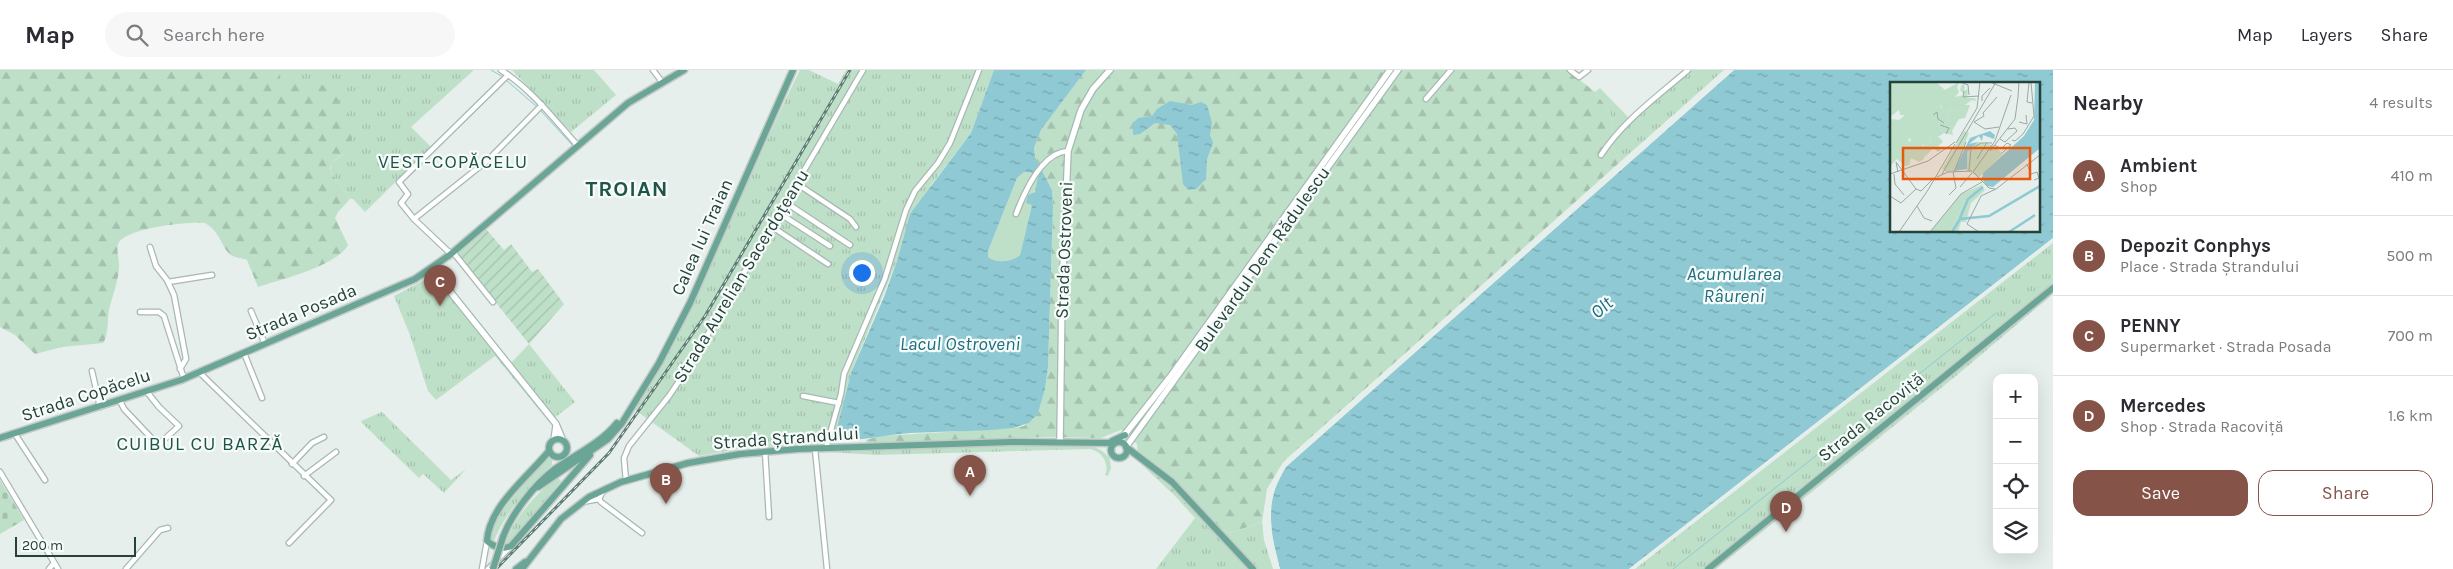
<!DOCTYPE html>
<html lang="en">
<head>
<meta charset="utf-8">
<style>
  body { margin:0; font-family:Karla,sans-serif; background:#f7f7f7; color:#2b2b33 }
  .controls { position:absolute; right:15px; bottom:15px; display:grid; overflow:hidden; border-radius:10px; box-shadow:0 5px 20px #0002 }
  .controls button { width:45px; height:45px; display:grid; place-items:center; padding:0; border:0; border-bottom:1px solid #e1e1e2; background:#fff; color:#2b2b33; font:25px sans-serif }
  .scale { position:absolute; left:15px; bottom:12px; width:121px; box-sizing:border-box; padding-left:5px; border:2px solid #24423a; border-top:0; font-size:14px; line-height:18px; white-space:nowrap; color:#24423a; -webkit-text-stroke:4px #f7fbf9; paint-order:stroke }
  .you { position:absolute; left:861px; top:202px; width:18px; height:18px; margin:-12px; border:4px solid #fff; border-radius:50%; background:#1a73e8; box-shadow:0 0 0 8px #1a73e833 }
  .badge { display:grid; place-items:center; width:32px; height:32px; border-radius:50%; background:#855347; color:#fff; font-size:16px; font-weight:700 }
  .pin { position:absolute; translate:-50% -41px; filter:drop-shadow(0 1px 2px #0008) }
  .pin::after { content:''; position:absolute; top:26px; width:18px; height:15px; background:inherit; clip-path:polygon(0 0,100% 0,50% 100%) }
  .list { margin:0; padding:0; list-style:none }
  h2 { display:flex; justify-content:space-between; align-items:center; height:65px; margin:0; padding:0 20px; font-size:21px }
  h2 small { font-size:16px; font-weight:400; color:#7c7c81 }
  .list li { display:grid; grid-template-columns:32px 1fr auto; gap:15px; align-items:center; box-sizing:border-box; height:80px; padding:0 20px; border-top:1px solid #e1e1e2 }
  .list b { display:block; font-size:19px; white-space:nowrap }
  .list p { margin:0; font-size:16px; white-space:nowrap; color:#7c7c81 }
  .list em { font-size:16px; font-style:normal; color:#7c7c81 }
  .actions { display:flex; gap:10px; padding:15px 20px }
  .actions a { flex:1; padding:11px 0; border:1px solid #855347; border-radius:15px; text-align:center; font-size:18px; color:#855347 }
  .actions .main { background:#855347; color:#fff }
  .icon { flex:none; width:28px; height:28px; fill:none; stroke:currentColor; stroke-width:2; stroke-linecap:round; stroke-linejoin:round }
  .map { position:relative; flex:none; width:2053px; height:499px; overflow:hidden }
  header { display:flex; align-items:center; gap:30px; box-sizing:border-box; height:70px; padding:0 25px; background:#fff; border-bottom:1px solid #e1e1e2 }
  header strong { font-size:24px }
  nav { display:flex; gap:28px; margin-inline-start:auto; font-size:18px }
  .search { width:350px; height:45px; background:#f7f7f7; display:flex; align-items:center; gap:12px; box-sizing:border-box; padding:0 18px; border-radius:28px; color:#7c7c81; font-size:19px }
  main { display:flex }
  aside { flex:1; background:#fff }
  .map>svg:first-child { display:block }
  .grass { fill:url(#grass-tufts) }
  .forest { fill:url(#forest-firs) }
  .cemetery { fill:url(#cemetery-stones) }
  .park { fill:#bfe0c8 }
  .garden { fill:url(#garden-furrows) }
  .water { fill:url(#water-ripples); fill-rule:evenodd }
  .pier { fill:#e6efeb }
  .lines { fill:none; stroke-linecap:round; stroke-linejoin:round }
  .stream { stroke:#8ec9d4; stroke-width:1 }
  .street-casing { stroke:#a8b8b2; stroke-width:7 }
  .secondary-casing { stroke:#a4bbb3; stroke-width:8 }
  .primary-casing { stroke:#c2cac8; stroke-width:9 }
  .street { stroke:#fff; stroke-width:4.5 }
  .secondary { stroke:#fff; stroke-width:5.5 }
  .primary { stroke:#6aa596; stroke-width:6 }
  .rail-casing { stroke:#5f7d75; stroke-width:3 }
  .rail { stroke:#f7fbf9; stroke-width:1; stroke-dasharray:4; stroke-linecap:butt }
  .primary-bridge-casing { stroke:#c2cac8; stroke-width:9; stroke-linecap:butt }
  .primary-bridge { stroke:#6aa596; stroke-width:6 }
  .labels { text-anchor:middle; stroke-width:4.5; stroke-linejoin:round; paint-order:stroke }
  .street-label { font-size:18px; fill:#24423a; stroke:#f7fbf9 }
  .neighbourhood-label { font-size:19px; letter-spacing:1px; fill:#1f5548; stroke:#f7fbf9 }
  .water-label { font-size:19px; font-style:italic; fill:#1c6f80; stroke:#f7fbf9 }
  .district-label { font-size:22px; font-weight:bold; letter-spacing:1px; fill:#1f5548; stroke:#f7fbf9 }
  .inset-river { fill:none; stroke:#8ec9d4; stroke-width:2.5 }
  .inset-road { fill:none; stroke:#98aaa4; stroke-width:1 }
  .view { fill:#e8590c; fill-opacity:0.15; stroke:#e8590c; stroke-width:2.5 }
  .inset-edge { fill:none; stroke:#24423a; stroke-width:2.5 }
</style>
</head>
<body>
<header>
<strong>Map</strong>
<div class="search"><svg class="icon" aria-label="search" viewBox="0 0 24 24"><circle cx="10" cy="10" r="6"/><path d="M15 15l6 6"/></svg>Search here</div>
<nav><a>Map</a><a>Layers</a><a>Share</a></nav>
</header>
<main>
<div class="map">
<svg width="2053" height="499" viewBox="0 0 2053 499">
  <defs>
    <pattern id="grass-tufts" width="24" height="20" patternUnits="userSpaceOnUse" patternTransform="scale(1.25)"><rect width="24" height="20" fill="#bfe0c8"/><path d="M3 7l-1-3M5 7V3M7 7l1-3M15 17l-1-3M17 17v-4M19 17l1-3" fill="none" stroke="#a4c1ad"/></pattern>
    <pattern id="forest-firs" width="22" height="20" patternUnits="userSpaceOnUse" patternTransform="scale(1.25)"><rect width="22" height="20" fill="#bfe0c8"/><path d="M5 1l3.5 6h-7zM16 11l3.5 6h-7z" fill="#a4c1ad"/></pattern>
    <pattern id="cemetery-stones" width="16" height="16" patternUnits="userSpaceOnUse" patternTransform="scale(1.25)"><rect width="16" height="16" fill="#bfe0c8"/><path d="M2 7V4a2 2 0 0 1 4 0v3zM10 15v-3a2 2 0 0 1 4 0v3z" fill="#a4c1ad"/></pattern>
    <pattern id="garden-furrows" width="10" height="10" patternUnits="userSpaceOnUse" patternTransform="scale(1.25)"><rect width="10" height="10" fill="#bfe0c8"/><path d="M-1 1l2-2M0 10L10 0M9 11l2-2" fill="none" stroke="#a4c1ad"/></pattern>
    <pattern id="water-ripples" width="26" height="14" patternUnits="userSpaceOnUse" patternTransform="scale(1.25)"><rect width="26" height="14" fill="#8ec9d4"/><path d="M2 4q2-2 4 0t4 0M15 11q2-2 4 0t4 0" fill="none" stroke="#74a5ad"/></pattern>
  </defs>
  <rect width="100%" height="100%" fill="#e6efeb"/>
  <!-- grass -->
  <g class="grass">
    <polygon points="276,0 474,0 411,57 431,77 365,142 353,129 350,129 330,101 332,93 346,82 285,13 279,11"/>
    <polygon points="512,0 594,0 616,25 571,62"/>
    <path d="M800,0H809L838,14L846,0H994L971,63L931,115L898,188L851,303L834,369L822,373L737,379L699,386L635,340C701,232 744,113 800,0Z"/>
    <polygon points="1691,0 1724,0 1620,92 1612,76 1613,54 1610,42 1595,22 1600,18 1630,49"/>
    <polygon points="2053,173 2053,224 1956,306 1716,499 1635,499"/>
    <polygon points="439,202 474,250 511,293 529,274 575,332 549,352 495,286 436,330 428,321 410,265 394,226"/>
    <polygon points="382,342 451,410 466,399 444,423 423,404 419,408 362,353 361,351"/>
    <path d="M1034,375C1058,380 1097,365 1110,390L1111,398L1108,406L1105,405C1110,394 1102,381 1090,379L877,385L827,382Z"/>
    <path d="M546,388L552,389V395C528,419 506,440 493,473L489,469L496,448Z"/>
    <path d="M557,407L561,411L510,474L505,475C514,447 534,426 557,407Z"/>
    <polygon points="1195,448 1230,463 1262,452 1264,470 1273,499 1156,499"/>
  </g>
  <!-- forest -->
  <g class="forest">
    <path d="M0,0H276L280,11C290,14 303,10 314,12C337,16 356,53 350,75C347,87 330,87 330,101L350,129L338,142L335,148L348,175C335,197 282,209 258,217L247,190C242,188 235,188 231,185C221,178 222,163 205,153C189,151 128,158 119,172C115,178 120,191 119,198C118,213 112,226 109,240C107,250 109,264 103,273L62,277L35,284L15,265L0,257Z"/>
    <polygon points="1086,0 1567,0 1595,22 1610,42 1613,54 1612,76 1620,92 1283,392 1267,419 1262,452 1230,463 1195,448 1175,426 1139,392 1137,374 1121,360 1101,368 1045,367 866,373 866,370 880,366 1013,358 1024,356 1038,343 1045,319 1048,297 1053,136 1052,120 1035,87 1034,78 1041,60"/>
  </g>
  <!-- cemetery -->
  <polygon class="cemetery" points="0,410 24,450 0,464"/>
  <!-- park -->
  <path class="park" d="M1024,102L1034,103L1038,107C1038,116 1037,121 1030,125L1032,135L1020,185C1012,192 997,194 988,187V181L1017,108Z"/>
  <!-- garden -->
  <polygon class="garden" points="486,159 504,180 511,174 532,202 538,199 564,234 529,274 457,184"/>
  <!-- water -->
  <g class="water">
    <path d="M994,0H1086L1041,60L1034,78L1035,87L1052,120L1053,136L1048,297L1045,319L1038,343L1029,353L1013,358C979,362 944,361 910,363C883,365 860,372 834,369L851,303L884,227L898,188L910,144L971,63ZM1024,102L1034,103L1038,107L1035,122L1028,125L1026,133L1032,135L1020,185C1012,192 997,194 988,187V181L1017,108Z"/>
    <path d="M1734,0H2053V168L1629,499H1280C1270,462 1264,430 1286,397ZM1892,14H2039V161H1892Z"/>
    <polygon points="1170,31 1192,35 1201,32 1207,35 1212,53 1210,65 1213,73 1207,89 1206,109 1196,119 1188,120 1183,114 1177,64 1170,55 1155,53 1140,64 1133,65 1133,53 1138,48 1152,46 1157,39"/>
  </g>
  <!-- pier -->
  <g class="pier">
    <polygon points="1730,0 1734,0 1286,396 1274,420 1270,438 1272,466 1280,499 1277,499 1269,467 1267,438 1272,419 1285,395"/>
    <polygon points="2053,168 2053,171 2008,206 1633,499 1629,499"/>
  </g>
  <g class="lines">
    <!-- stream -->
    <g class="stream">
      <polyline points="491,0 503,7"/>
      <polyline points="506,10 536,36"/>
      <polyline points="541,41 573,76"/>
      <polyline points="1673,499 1996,243"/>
    </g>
    <defs>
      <g id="street">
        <path d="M501,0C531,19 554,49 578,76"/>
        <polyline points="653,0 662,12"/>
        <polyline points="1570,0 1579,7 1588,0"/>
        <polyline points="1426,29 1451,0"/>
        <path d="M1601,85C1623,51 1658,26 1688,0"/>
        <polyline points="796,113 850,149 856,157"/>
        <polyline points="785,132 850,175"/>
        <polyline points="779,143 830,176"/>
        <path d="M1016,144C1024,123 1042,82 1068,81"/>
        <polyline points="414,149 401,133 408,124 399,112 508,5"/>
        <polyline points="771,156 828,194"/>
        <polyline points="150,177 156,196 167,210 174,225 186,289 180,299"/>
        <polyline points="453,182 493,232"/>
        <polyline points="451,184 414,149 488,90 542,35"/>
        <polyline points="168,212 212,205"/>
        <polyline points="251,241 265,274"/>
        <polyline points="140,242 159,242 164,246 184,309"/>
        <polyline points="244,283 262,328"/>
        <polyline points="92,301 100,337"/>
        <polyline points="199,302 331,430 289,473"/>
        <polyline points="803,326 839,333"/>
        <polyline points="120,331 124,339 158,375 179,356 159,337 147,322"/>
        <polyline points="15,364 45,410"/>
        <polyline points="826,378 841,324 844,304 885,208 906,140 915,121 938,93 950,73 979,0"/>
        <polyline points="815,379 827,499"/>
        <polyline points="765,381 769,447"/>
        <polyline points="292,394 312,373 324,367"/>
        <polyline points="0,402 58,499"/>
        <polyline points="304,406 336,382"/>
        <polyline points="626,411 624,388 629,376 669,326 688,298 863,0"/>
        <polyline points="603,421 599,429 601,432 642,463"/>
        <polyline points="582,432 599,429"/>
        <polyline points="49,499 54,493"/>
        <polyline points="126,499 160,460 168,458"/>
        <polyline points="482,499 487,471"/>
        <polyline points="488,499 510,477"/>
      </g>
      <g id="secondary">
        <polyline points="432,199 556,354 563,371"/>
        <polyline points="1122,368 1170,307 1390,0"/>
        <polyline points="554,370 556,356"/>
        <polyline points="1060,372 1062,222 1068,81 1081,40 1093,19 1110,0"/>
        <polyline points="1126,377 1398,0"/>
      </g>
      <g id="primary">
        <polyline points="0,368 181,310 415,209 451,184 628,33 684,0"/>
        <circle cx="558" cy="378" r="9"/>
        <polyline points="1112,371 1125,365"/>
        <circle cx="1119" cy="380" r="8"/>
        <polyline points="1126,377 1172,412 1253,499"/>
        <path d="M549,381C528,407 489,436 487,471C494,477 502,480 511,476L590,385"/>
        <polyline points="538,417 608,369 622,353 659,293 690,233 793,0"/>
        <path d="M503,467C512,443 534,415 555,399C576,384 600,374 617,353"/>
        <polyline points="516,499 525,492"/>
        <polyline points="522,499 561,449 589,427 621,412 688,393 740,384 798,379 1011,372 1115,373"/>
        <polyline points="1708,499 2053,218"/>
      </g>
    </defs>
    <!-- street casing -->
    <use href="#street" class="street-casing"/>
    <!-- secondary casing -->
    <use href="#secondary" class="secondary-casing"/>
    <!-- primary casing -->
    <use href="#primary" class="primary-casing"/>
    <!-- street -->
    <use href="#street" class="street"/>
    <!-- secondary -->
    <use href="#secondary" class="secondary"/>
    <!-- primary -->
    <use href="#primary" class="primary"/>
    <defs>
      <polyline id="rail" points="496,499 609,383 705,246 850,0"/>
    </defs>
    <!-- rail casing -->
    <use href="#rail" class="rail-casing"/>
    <!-- rail -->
    <use href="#rail" class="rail"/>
    <defs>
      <polyline id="primary-bridge" points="493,499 503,467"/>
    </defs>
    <!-- primary-bridge casing -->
    <use href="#primary-bridge" class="primary-bridge-casing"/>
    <!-- primary-bridge -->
    <use href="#primary-bridge" class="primary-bridge"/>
  </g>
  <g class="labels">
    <!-- street labels -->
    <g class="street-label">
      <text transform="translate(702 167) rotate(-66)" y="6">Calea lui Traian</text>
      <text transform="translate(1064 180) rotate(-88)" y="6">Strada Ostroveni</text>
      <text transform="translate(1262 189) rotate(-55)" y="6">Bulevardul Dem Rădulescu</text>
      <text transform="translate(741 206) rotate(-59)" y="6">Strada Aurelian Sacerdoțeanu</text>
      <text transform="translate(301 242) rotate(-23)" y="6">Strada Posada</text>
      <text transform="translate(86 325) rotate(-18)" y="6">Strada Copăcelu</text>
      <text transform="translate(1871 347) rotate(-39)" y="6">Strada Racoviță</text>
      <text transform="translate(786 368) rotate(-4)" y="6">Strada Ștrandului</text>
    </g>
    <!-- neighbourhood labels -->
    <g class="neighbourhood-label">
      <text x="453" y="98">VEST-COPĂCELU</text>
      <text x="200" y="380">CUIBUL CU BARZĂ</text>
    </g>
    <!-- water labels -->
    <g class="water-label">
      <text x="1734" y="210">Acumularea<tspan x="1734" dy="22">Râureni</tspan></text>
      <text transform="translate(1601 237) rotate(-40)" y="7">Olt</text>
      <text x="960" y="280">Lacul Ostroveni</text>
    </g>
    <!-- district labels -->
    <g class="district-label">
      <text x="627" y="126">TROIAN</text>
    </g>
  </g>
  <!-- overview -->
  <g transform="translate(1890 12)">
    <rect width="150" height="150" fill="#e6efeb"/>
    <path d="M50,23L58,36L60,27L66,29L73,23H80L75,36L69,37L62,49L49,47L50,39L42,36L43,28ZM74,49L79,51L64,89L56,90L52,87ZM29,52L33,64L40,61L41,52L50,56L53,60L48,64L51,68L48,70L43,66L35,75L25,59L18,60ZM94,102L77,116L59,150H40L71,112Z" fill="#bfe0c8"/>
    <path d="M0,0H46L55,8L69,0L67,5L69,10L65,15L75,13L70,8L72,2L75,4L74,9L78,7L77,16H85L86,19L82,18L66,29L60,27L58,36L50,32V28L54,30L51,23L44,27L42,36L50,38L49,47L62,49L63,53L54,51L46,56L41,52L40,61L35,64L28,59L29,52L22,58L19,56L18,60L25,59L34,68V77L29,80L21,76L19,83L15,84L7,77L1,83L0,37L9,38L15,33H10L9,28L0,35ZM88,60L103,63L113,72L89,95L76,88L77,70Z" fill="#bfe0c8"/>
    <path d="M91,103L95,108L81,121L76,140H71L68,150H59L77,116Z" fill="#bfe0c8"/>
    <path d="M145,0H150V66L103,105L97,104L92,97L93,91L134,54L144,38ZM100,49L105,53L104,57L93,53L92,59L89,54L79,62L88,60L77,70V87L64,89L80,56Z" fill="#8ec9d4"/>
    <path class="inset-river" d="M70,136L78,117L93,105M62,150L70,137L99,134L150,104M119,150L145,133"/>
    <path class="inset-road" d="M70,0L78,3L79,13M100,0L122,9M139,0L137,20L142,21M74,9L73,15L89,14M128,15L129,0M92,19V14L100,6M43,33L47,30L48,37L54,41M84,40L94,34L93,31L107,15M84,40L95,47L109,45M129,40L137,42L136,33M50,43L59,46L56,52M110,57L115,60L127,49L125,46L118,47M122,58L125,59L133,52L144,34L141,0M66,61L87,26L90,0M105,63L111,67L117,61L121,63L112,71M100,69L125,37L128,15M87,77L97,60M137,82L141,92L147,90L149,96L144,98M79,89L81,67L91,61H102M8,90L6,80L26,107M64,90L76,60M0,92L38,79L65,60M4,92L5,102L14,113M52,92L106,0M47,95L58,90L82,89M70,105L82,91M105,107L99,106L83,90L105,59L121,13M38,108L65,62M59,113L66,106L63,90M0,114L11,121L26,107L31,109L42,98M27,124L34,136L42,139M9,150L38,108M40,150L71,112L92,100M89,150L77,142L91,114L106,107L150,73"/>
    <path class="view" d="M13,66H140V97H13Z"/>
    <rect width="150" height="150" class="inset-edge"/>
  </g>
</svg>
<div class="controls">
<button>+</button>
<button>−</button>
<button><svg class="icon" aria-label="locate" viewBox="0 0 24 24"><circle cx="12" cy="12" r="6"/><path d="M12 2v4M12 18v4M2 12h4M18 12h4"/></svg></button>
<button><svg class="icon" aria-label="layers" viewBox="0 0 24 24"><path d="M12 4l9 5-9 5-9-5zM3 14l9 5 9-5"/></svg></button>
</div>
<div class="scale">200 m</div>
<div class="you"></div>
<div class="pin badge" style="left:970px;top:426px">A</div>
<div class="pin badge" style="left:666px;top:434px">B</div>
<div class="pin badge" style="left:440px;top:236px">C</div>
<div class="pin badge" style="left:1786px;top:462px">D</div>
</div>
<aside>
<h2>Nearby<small>4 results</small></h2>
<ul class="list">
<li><span class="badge">A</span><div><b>Ambient</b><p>Shop</p></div><em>410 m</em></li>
<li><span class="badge">B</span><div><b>Depozit Conphys</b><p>Place · Strada Ștrandului</p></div><em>500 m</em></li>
<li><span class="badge">C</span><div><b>PENNY</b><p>Supermarket · Strada Posada</p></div><em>700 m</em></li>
<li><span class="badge">D</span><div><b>Mercedes</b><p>Shop · Strada Racoviță</p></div><em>1.6 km</em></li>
</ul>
<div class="actions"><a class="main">Save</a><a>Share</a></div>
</aside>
</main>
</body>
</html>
